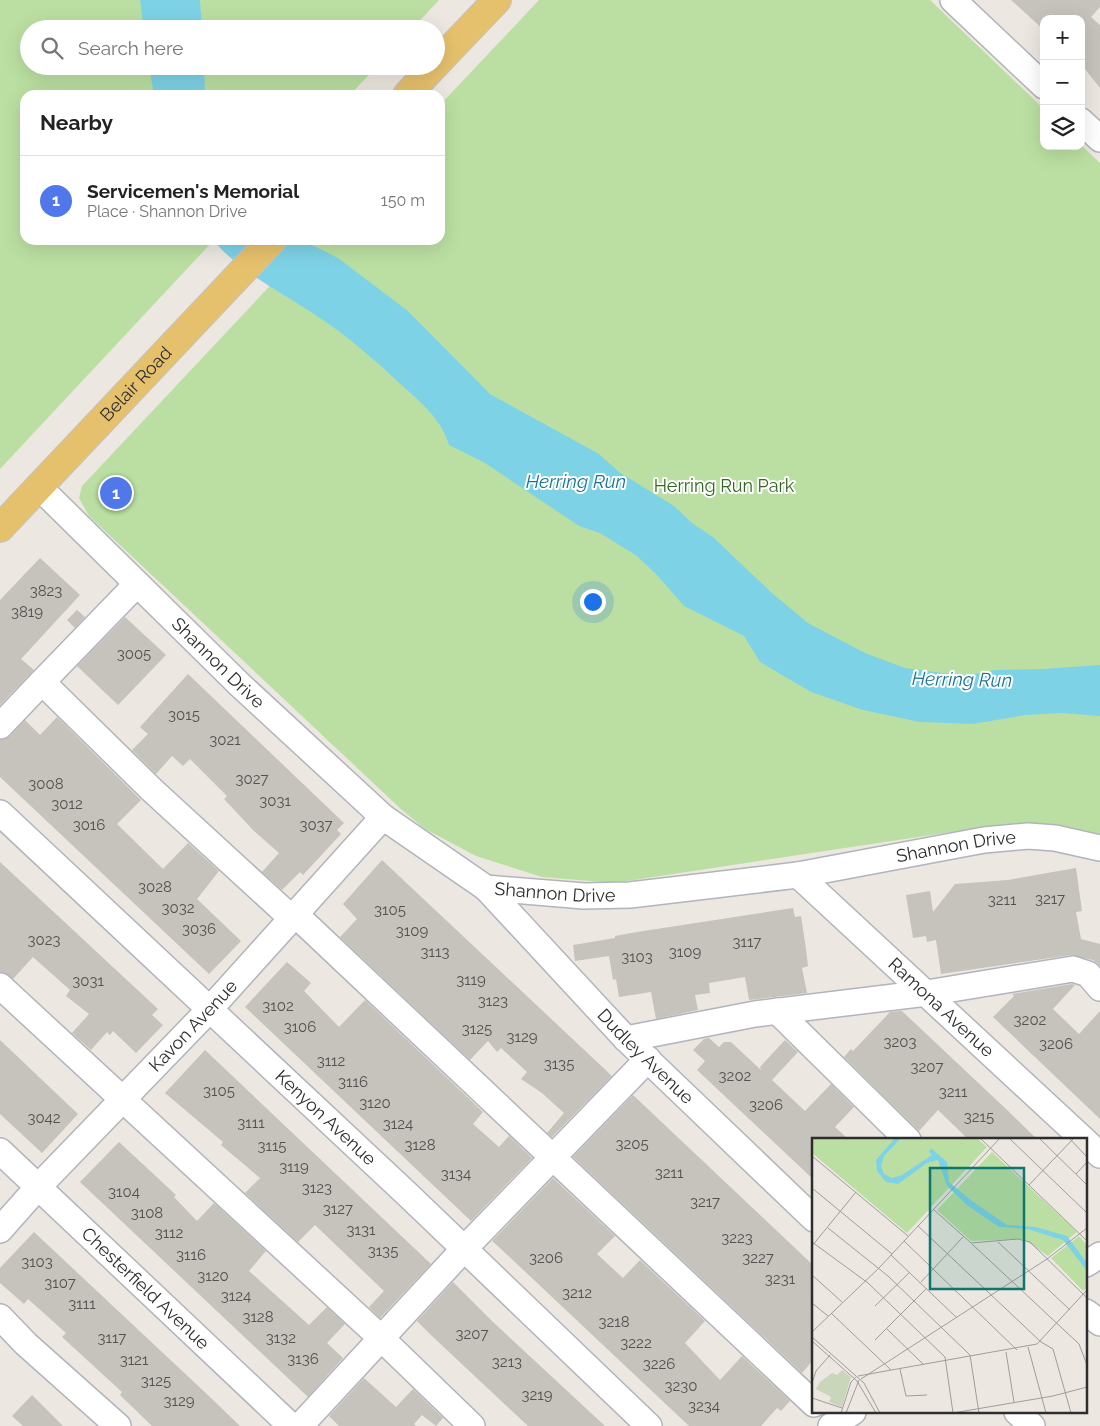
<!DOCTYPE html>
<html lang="en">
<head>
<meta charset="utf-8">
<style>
  body { margin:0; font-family:Raleway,sans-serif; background:#f6f6f6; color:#222 }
  .controls { position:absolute; right:15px; top:15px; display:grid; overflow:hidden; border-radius:10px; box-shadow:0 5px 20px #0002 }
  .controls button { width:45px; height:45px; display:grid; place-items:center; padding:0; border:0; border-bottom:1px solid #e0e0e0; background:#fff; color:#222; font:25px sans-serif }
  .you { position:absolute; left:592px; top:601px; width:18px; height:18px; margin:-12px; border:4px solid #fff; border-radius:50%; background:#1a73e8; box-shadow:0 0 0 8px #1a73e833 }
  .badge { display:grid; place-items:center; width:32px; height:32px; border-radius:50%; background:#5078eb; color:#fff; font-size:16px; font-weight:700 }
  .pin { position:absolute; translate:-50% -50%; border:2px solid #fff; box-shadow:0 1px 5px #0006 }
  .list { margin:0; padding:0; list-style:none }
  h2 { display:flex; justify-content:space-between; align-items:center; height:65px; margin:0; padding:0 20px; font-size:21px }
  h2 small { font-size:16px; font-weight:400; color:#767676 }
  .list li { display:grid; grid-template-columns:32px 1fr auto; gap:15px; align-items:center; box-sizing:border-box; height:90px; padding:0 20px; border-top:1px solid #e0e0e0 }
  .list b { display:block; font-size:19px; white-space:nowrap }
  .list p { margin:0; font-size:16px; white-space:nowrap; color:#767676 }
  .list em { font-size:16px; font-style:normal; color:#767676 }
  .icon { flex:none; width:28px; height:28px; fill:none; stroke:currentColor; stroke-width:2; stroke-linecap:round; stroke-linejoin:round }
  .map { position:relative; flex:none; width:1100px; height:1426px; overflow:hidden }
  .search { position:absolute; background:#fff; box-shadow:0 5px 20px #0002; left:20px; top:20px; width:425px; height:55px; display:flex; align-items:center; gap:12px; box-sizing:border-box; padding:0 18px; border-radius:28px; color:#767676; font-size:19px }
  .panel { position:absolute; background:#fff; box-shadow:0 5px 20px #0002; left:20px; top:90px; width:425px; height:155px; border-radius:15px }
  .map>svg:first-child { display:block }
  .green { fill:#bbdfa2 }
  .water { fill:#7ed2e6 }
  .building { fill:#c6c2bc }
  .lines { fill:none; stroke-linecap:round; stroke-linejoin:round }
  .minor-casing { stroke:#b1b4bc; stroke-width:28 }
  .major-casing { stroke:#c4c4c4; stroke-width:30 }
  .minor { stroke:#fff; stroke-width:25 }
  .major { stroke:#e6c16d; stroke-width:28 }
  .labels { text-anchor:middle; stroke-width:4; stroke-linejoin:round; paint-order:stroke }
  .number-label { font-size:15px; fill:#535251 }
  .street-label { font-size:18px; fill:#2d2d2d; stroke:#fff }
  .park-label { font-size:18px; fill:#356621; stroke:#fff }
  .water-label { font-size:19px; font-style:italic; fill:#197395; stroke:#fff }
  .inset-road { fill:none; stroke:#a09d99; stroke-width:1 }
  .view { fill:#0f766e; fill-opacity:0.15; stroke:#0f766e; stroke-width:2.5 }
  .inset-edge { fill:none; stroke:#2d2d2d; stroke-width:2.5 }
</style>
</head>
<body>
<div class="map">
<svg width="1100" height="1426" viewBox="0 0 1100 1426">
  <rect width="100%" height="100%" fill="#ede7e1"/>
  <!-- green -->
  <g class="green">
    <polygon points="0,0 439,0 412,29 29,29 29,66 377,66 350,95 25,95 25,240 214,240 0,469"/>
    <polygon points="539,0 930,0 1044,109 1044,146 1081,145 1100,163 1100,834 1032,824 991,826 614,883 542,877 476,856 425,829 402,810 89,516 79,498 82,486 313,240 440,240 440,105"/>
  </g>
  <!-- water -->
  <g class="water">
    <polygon points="140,0 200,0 202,29 144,29"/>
    <polygon points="149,66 204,66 205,95 154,95"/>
    <path d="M213,240H302L338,258L408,311L490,394L599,454L619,472L674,506L692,523L713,537L773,594L808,623L865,653L905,668L965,676L995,670L1043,669L1100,665V716L1062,713L1025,715L973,724L920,722L863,710L811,692L760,662L744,636L684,606L658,576L637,556L600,533L579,526L485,463L449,445C442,421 424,405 406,389C377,362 347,335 314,314C279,291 241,273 213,240Z"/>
  </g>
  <!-- building -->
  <g class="building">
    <polygon points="1011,0 1100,0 1100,7 1091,17 1100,25 1100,88 1081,64 1081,19 1044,19 1044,30"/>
    <polygon points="40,558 80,595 21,659 34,670 0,705 0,600"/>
    <polygon points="77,610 85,617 75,628 67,620"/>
    <polygon points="125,617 166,655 118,705 77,666"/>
    <polygon points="188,674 344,823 337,830 341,834 303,875 300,872 282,890 262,872 279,853 253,830 224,799 227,796 190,759 183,766 172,756 156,774 132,750 148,734 140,727"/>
    <polygon points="57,717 141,800 117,824 163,869 188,843 219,871 197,899 241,941 209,974 0,777 0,740 10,736 25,720 40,735"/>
    <polygon points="382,860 612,1076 552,1137 547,1133 564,1113 542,1093 521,1079 527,1072 501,1048 497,1052 488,1041 470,1060 340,937 357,919 343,904"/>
    <polygon points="0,862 158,1009 152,1015 163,1025 136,1053 113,1031 110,1035 107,1032 91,1050 72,1033 89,1014 66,996 70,990 33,957 13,979 0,972"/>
    <polygon points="1076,868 1082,911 1076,912 1081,939 1100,944 1100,966 1093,960 1071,955 941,974 936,940 927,942 926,936 913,938 906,895 930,891 933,912 955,884 1008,880"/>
    <polygon points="793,908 795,917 801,916 806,949 808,966 802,968 807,993 749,1000 745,977 709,983 710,993 695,995 698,1010 656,1019 651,992 619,997 616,979 613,980 609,956 575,961 573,945 615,938 615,936 637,932"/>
    <polygon points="287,962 311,983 304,991 339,1027 365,1000 483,1112 473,1124 499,1147 509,1136 532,1158 471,1221 245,1007"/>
    <polygon points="1072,984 1075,985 1053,1009 1079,1034 1100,1011 1100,1119 993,1017 1014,996 1012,994"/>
    <polygon points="902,1011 1006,1109 1038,1140 969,1140 938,1110 919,1131 844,1057 851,1049 853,1051 890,1012"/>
    <polygon points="709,1038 719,1047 724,1042 731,1042 761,1070 760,1067 785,1040 798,1052 772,1080 805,1111 831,1084 854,1107 835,1127 849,1140 814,1140 814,1180 697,1070 705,1061 693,1050 704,1039"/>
    <polygon points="0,1040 78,1114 42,1153 0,1114"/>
    <polygon points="205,1050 431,1264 380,1318 369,1307 384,1291 315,1225 298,1242 245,1193 260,1178 221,1145 223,1142 165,1093"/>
    <polygon points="633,1095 814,1266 814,1359 802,1373 573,1157"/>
    <polygon points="119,1142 176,1195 174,1197 197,1221 214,1203 266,1251 249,1271 309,1325 327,1307 345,1324 327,1343 343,1358 308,1397 80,1182"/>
    <polygon points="553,1178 615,1236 597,1254 623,1278 640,1260 705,1321 685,1343 720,1380 742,1356 790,1401 781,1411 777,1408 761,1426 689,1426 500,1248 492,1241"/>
    <polygon points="34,1232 211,1398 240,1426 152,1426 120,1395 122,1392 62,1337 66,1333 28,1299 24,1304 0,1283 0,1268"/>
    <polygon points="453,1282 493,1322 605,1426 528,1426 432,1336 417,1321"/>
    <polygon points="364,1378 396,1407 413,1389 443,1418 436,1426 422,1415 414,1424 416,1426 339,1426 329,1416"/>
    <polygon points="32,1395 63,1426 23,1426 12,1416"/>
  </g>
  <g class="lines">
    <defs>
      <g id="minor">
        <polyline points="953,0 1044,86"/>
        <polyline points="1081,121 1100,139"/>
        <path id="s1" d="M39,487L240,685L383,817L486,888L584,896L630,895L798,875L984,840L1028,836L1055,838L1100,848"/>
        <polyline points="137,584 42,682 152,790 286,913 296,915 814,1404"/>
        <polyline points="0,726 42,682"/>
        <path id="s2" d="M0,813L407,1194L649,1426"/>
        <path id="s3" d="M798,875L1084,1140"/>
        <path id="s4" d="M486,888L626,1039L814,1219"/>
        <polyline points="0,986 381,1338 472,1426"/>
        <polyline points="777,1011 908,1140"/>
        <polyline points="626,1039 755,1014 927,993 1073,969 1088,974 1100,988"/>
        <polyline points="1086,1142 1100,1155"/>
        <path id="s5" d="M0,1151L291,1426"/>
        <path id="s6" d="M0,1230L38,1187L210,1009L383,817"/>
        <polyline points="1086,1264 1100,1255"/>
        <polyline points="1086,1312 1100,1323"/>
        <polyline points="0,1317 26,1344 118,1426"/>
        <polyline points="1017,1412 1032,1426"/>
        <polyline points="300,1426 464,1249 648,1059"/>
        <polyline points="831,1426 853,1412"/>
      </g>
      <g id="major">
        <polyline points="436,64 497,0"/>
        <polyline points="407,95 434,66"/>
        <path id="s7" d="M0,528L272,240"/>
      </g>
    </defs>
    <!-- minor casing -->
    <use href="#minor" class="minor-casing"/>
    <!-- major casing -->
    <use href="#major" class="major-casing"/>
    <!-- minor -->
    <use href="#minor" class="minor"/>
    <!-- major -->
    <use href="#major" class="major"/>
  </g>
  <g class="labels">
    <!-- number labels -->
    <g class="number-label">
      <text x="46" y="596">3823</text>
      <text x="27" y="617">3819</text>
      <text x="134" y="659">3005</text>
      <text x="184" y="720">3015</text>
      <text x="225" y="745">3021</text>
      <text x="252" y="784">3027</text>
      <text x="46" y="789">3008</text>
      <text x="275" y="806">3031</text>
      <text x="67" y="809">3012</text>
      <text x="89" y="830">3016</text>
      <text x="316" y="830">3037</text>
      <text x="155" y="892">3028</text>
      <text x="1050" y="904">3217</text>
      <text x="1002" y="905">3211</text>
      <text x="178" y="913">3032</text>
      <text x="390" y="915">3105</text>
      <text x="199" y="934">3036</text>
      <text x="412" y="936">3109</text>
      <text x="44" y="945">3023</text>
      <text x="747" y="947">3117</text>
      <text x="435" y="957">3113</text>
      <text x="685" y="957">3109</text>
      <text x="637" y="962">3103</text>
      <text x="471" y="985">3119</text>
      <text x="88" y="986">3031</text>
      <text x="493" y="1006">3123</text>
      <text x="278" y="1011">3102</text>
      <text x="1030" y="1025">3202</text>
      <text x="300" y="1032">3106</text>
      <text x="477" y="1034">3125</text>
      <text x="522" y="1042">3129</text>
      <text x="900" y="1047">3203</text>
      <text x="1056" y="1049">3206</text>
      <text x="331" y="1066">3112</text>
      <text x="559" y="1069">3135</text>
      <text x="927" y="1072">3207</text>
      <text x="735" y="1081">3202</text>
      <text x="353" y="1087">3116</text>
      <text x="219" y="1096">3105</text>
      <text x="953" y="1097">3211</text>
      <text x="375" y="1108">3120</text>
      <text x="766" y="1110">3206</text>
      <text x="979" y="1122">3215</text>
      <text x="44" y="1123">3042</text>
      <text x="251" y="1128">3111</text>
      <text x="398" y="1129">3124</text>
      <text x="632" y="1149">3205</text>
      <text x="420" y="1150">3128</text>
      <text x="272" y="1151">3115</text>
      <text x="294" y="1172">3119</text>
      <text x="669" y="1178">3211</text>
      <text x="456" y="1179">3134</text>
      <text x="317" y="1193">3123</text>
      <text x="124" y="1197">3104</text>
      <text x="705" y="1207">3217</text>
      <text x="338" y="1214">3127</text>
      <text x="147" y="1218">3108</text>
      <text x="361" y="1235">3131</text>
      <text x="169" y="1238">3112</text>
      <text x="737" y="1243">3223</text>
      <text x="383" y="1256">3135</text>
      <text x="191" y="1260">3116</text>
      <text x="546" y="1263">3206</text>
      <text x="758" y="1263">3227</text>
      <text x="37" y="1267">3103</text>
      <text x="213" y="1281">3120</text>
      <text x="780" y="1284">3231</text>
      <text x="60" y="1288">3107</text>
      <text x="577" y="1298">3212</text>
      <text x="236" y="1301">3124</text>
      <text x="82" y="1309">3111</text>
      <text x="258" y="1322">3128</text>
      <text x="614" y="1327">3218</text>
      <text x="472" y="1339">3207</text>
      <text x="112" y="1343">3117</text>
      <text x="281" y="1343">3132</text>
      <text x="636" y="1348">3222</text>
      <text x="303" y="1364">3136</text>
      <text x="134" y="1365">3121</text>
      <text x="507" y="1367">3213</text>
      <text x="659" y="1369">3226</text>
      <text x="156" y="1386">3125</text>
      <text x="681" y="1391">3230</text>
      <text x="537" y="1400">3219</text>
      <text x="179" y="1406">3129</text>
      <text x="704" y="1411">3234</text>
    </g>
    <!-- street labels -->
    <g class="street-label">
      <text dy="6" stroke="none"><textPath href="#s7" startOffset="198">Belair Road</textPath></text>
      <text dy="6" stroke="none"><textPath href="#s1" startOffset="251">Shannon Drive</textPath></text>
      <text dy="6" stroke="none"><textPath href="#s1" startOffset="1076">Shannon Drive</textPath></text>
      <text dy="6" stroke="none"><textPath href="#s1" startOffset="671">Shannon Drive</textPath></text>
      <text dy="6" stroke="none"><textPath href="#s3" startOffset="195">Ramona Avenue</textPath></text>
      <text dy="6" stroke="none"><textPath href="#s6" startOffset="281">Kavon Avenue</textPath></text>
      <text dy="6" stroke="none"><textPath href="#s4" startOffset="232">Dudley Avenue</textPath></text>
      <text dy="6" stroke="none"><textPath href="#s2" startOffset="446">Kenyon Avenue</textPath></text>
      <text dy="6" stroke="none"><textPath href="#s5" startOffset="200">Chesterfield Avenue</textPath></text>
    </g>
    <!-- park labels -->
    <g class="park-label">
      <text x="724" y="492">Herring Run Park</text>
    </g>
    <!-- water labels -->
    <g class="water-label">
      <text x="576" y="488">Herring Run</text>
      <text transform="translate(962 679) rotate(1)" y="7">Herring Run</text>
    </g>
  </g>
  <!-- overview -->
  <g transform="translate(812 1138)">
    <rect width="275" height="275" fill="#ede7e1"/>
    <path d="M0,0H165L175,9L95,95L0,15ZM180,14L265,94L236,118L211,101L159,103L125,72ZM267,98L275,107V149L271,153L239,120Z" fill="#bbdfa2"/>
    <path d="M30,232L39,239L30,269L17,264L19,259L4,251L8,244L20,235L25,237Z" fill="#c9d6ba"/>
    <path d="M83,0H89L72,18L69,28L72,36L80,40L90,37L120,17L117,14L119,10L135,24L137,44L160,63L195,87L224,89L255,98L275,125V133L251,102L215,91L187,89L156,68L135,48L126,22L115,25L86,46L74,44L65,33L64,22Z" fill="#7ed2e6"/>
    <path class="inset-road" d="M168,0L275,103M197,0L275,75M227,0L275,47M257,0L275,19M0,18L96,98M264,36L275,24M217,47L262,0M0,50L80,116M121,71L159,105L206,101L218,104L275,160M106,88L229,204L241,211L259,275M16,90L76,138L158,217L167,275M92,103L205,212M0,104L56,145L133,219L141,275M186,104L258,172M160,106L267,206L275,227M0,108L44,54M79,117L145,180M0,137L30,164M109,144L151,99M0,165L16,178M63,168L98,134M19,175L79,232M75,191L111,226M0,194L67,130L188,0M0,199L52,245L68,275M63,202L115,150M0,203L45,243L64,275M216,209L234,275M194,214L202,264M88,231L94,258L115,257M46,238L225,206L275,152M49,241L235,121L275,90M0,245L4,233L18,217M0,260L30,270M29,275L39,244L44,239M34,275L47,242M141,275L241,258L275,249"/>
    <path class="view" d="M118,30H212V151H118Z"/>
    <rect width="275" height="275" class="inset-edge"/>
  </g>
</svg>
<div class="controls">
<button>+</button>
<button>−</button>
<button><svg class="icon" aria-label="layers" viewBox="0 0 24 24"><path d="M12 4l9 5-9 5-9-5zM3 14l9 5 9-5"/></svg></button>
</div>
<div class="you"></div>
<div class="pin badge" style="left:116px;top:493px">1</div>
<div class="search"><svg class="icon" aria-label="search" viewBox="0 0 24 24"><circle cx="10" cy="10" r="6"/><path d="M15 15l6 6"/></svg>Search here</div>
<section class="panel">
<h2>Nearby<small></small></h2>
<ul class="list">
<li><span class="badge">1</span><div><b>Servicemen's Memorial</b><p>Place · Shannon Drive</p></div><em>150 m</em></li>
</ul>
</section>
</div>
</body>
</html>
